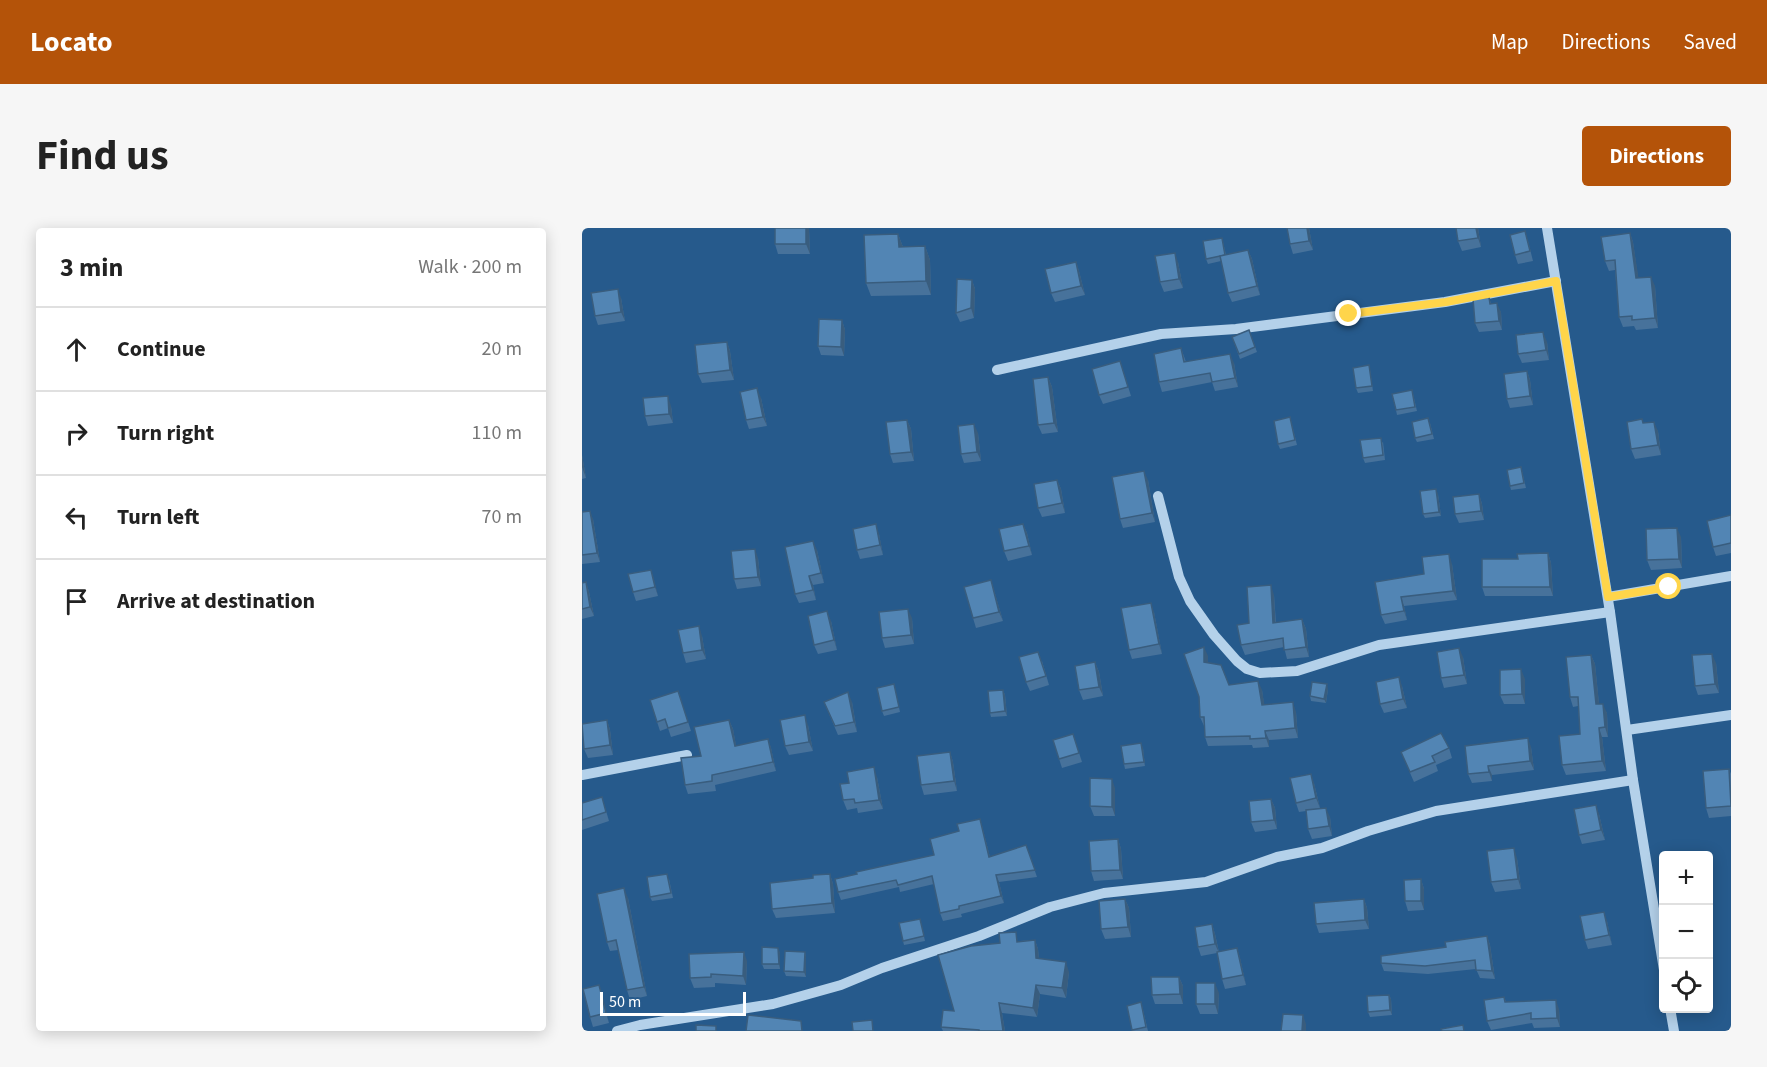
<!DOCTYPE html>
<html lang="en">
<head>
<meta charset="utf-8">
<style>
  body { margin:0; font-family:"Source Sans 3",sans-serif; background:#f6f6f6; color:#222 }
  .controls { position:absolute; right:18px; bottom:18px; display:grid; overflow:hidden; border-radius:6px; box-shadow:0 3px 15px #0003 }
  .controls button { width:54px; height:54px; display:grid; place-items:center; padding:0; border:0; border-bottom:2px solid #e0e0e0; background:#fff; color:#222; font:30px sans-serif }
  .scale { position:absolute; left:18px; bottom:15px; width:146px; box-sizing:border-box; padding-left:6px; border:3px solid #fff; border-top:0; font-size:16px; line-height:21px; white-space:nowrap; color:#fff; -webkit-text-stroke:4px #265a8c; paint-order:stroke }
  .stop { position:absolute; width:18px; height:18px; margin:-14px; border:4px solid #ffd54a; border-radius:50%; background:#fff }
  .stop.end { background:#ffd54a; border-color:#fff; box-shadow:0 2px 6px #0008 }
  .list { margin:0; padding:0; list-style:none }
  h2 { display:flex; justify-content:space-between; align-items:center; height:78px; margin:0; padding:0 24px; font-size:26px }
  h2 small { font-size:20px; font-weight:400; color:#767676 }
  .list li { display:grid; grid-template-columns:39px 1fr auto; gap:18px; align-items:center; box-sizing:border-box; height:84px; padding:0 24px; border-top:2px solid #e0e0e0 }
  .list b { display:block; font-size:22px; white-space:nowrap }
  .list em { font-size:20px; font-style:normal; color:#767676 }
  .icon { flex:none; width:33px; height:33px; fill:none; stroke:currentColor; stroke-width:2; stroke-linecap:round; stroke-linejoin:round }
  .map { position:relative; flex:none; width:1149px; height:803px; overflow:hidden; border-radius:6px }
  header { display:flex; align-items:center; gap:36px; box-sizing:border-box; height:84px; padding:0 30px; background:#b45309; color:#fff }
  header strong { font-size:28px }
  nav { display:flex; gap:33px; margin-inline-start:auto; font-size:21px }
  .intro { display:flex; align-items:center; justify-content:space-between; box-sizing:border-box; height:144px; padding:0 36px }
  h1 { margin:0; font-size:42px }
  .button { padding:15px 27px; border-radius:6px; background:#b45309; color:#fff; font-size:21px; font-weight:700 }
  main { display:flex; gap:36px; padding:0 36px }
  aside { flex:1; background:#fff; border-radius:6px; box-shadow:0 3px 15px #0003 }
  .map>svg:first-child { display:block }
  .lines { fill:none; stroke-linecap:round; stroke-linejoin:round }
  .minor { stroke:#b4d1ea; stroke-width:10 }
  .wall { fill:#47729b }
  .shaded-wall { fill:#395d7e }
  .building { fill:#5285b4; stroke:#395d7e; stroke-width:1.5 }
  .route { stroke:#ffd54a; stroke-width:8 }
</style>
</head>
<body>
<header>
<strong>Locato</strong>
<nav><a>Map</a><a>Directions</a><a>Saved</a></nav>
</header>
<div class="intro"><h1>Find us</h1><a class="button">Directions</a></div>
<main>
<aside>
<h2>3 min<small>Walk · 200 m</small></h2>
<ul class="list">
<li><svg class="icon" aria-label="ahead" viewBox="0 0 24 24"><path d="M12 20V5M6 11l6-6 6 6"/></svg><div><b>Continue</b></div><em>20 m</em></li>
<li><svg class="icon" aria-label="right" viewBox="0 0 24 24"><path d="M7 20v-9h11M14 6l5 5-5 5"/></svg><div><b>Turn right</b></div><em>110 m</em></li>
<li><svg class="icon" aria-label="left" viewBox="0 0 24 24"><path d="M17 20v-9H6M10 6l-5 5 5 5"/></svg><div><b>Turn left</b></div><em>70 m</em></li>
<li><svg class="icon" aria-label="arrive" viewBox="0 0 24 24"><path d="M6 21V4h12l-3 4 3 4H6"/></svg><div><b>Arrive at destination</b></div></li>
</ul>
</aside>
<div class="map">
<svg width="1149" height="803" viewBox="0 0 1149 803">
  <rect width="100%" height="100%" fill="#265a8c"/>
  <g class="lines">
    <!-- minor -->
    <g class="minor">
      <polyline points="965,0 1028,384 1051,552 1082,742"/>
      <polyline points="415,142 579,106 654,101 863,74 974,53"/>
      <polyline points="576,268 597,349 608,373 632,407 655,433 665,441 678,445 715,443 797,417 1028,384"/>
      <polyline points="1026,369 1149,348"/>
      <polyline points="1045,502 1149,487"/>
      <polyline points="0,547 105,527"/>
      <polyline points="1088,780 1092,803"/>
      <polyline points="35,803 58,797 191,776 259,757 300,740 397,708 468,679 522,665 624,654 695,629 740,620 786,603 854,583 1051,552"/>
    </g>
  </g>
  <!-- wall -->
  <g class="wall">
    <polygon points="227,0 228,26 196,26 193,16"/>
    <polygon points="727,0 731,22 711,26 708,16"/>
    <polygon points="874,0 896,0 899,19 880,23 876,13"/>
    <polygon points="1048,5 1051,14 1056,50 1073,58 1076,100 1054,102 1052,98 1041,99 1037,89 1033,42 1027,43 1023,33"/>
    <polygon points="316,6 321,19 343,18 348,32 349,67 289,68 284,55"/>
    <polygon points="640,10 644,27 666,22 670,31 678,67 650,74 646,65 639,33 626,36 624,31"/>
    <polygon points="946,13 951,33 936,36 933,27"/>
    <polygon points="494,34 497,43 503,67 473,74 469,65"/>
    <polygon points="596,34 601,60 582,64 578,54"/>
    <polygon points="390,52 393,61 392,90 378,94 374,85"/>
    <polygon points="907,69 909,76 919,84 920,102 897,104 893,95"/>
    <polygon points="39,70 43,93 16,97 13,88"/>
    <polygon points="260,92 263,102 262,128 239,127 236,118"/>
    <polygon points="667,102 675,124 658,131 650,109"/>
    <polygon points="145,114 148,123 152,152 120,155 116,146"/>
    <polygon points="965,114 967,132 940,135 936,126"/>
    <polygon points="599,120 604,134 652,135 656,159 633,163 630,154 580,164 577,154"/>
    <polygon points="538,133 549,168 521,176 517,167"/>
    <polygon points="787,137 788,142 791,163 776,165 774,160"/>
    <polygon points="945,143 948,152 951,177 928,180 925,171"/>
    <polygon points="466,149 470,159 476,204 460,206 456,197"/>
    <polygon points="830,162 835,183 815,187 814,182"/>
    <polygon points="179,170 185,198 167,201 164,192"/>
    <polygon points="89,178 91,195 66,198 63,188"/>
    <polygon points="708,189 715,217 698,221 696,216"/>
    <polygon points="325,192 329,201 332,233 311,235 308,226"/>
    <polygon points="848,195 852,211 835,214 833,210"/>
    <polygon points="1061,195 1076,203 1079,227 1053,231 1049,221"/>
    <polygon points="396,205 399,233 382,235 379,226"/>
    <polygon points="801,214 803,232 783,235 781,230"/>
    <polygon points="0,227 4,250 0,251"/>
    <polygon points="939,239 944,260 929,262 928,258"/>
    <polygon points="475,252 479,261 483,285 460,289 456,280"/>
    <polygon points="566,252 573,294 541,300 538,291"/>
    <polygon points="856,266 859,288 843,290 841,286"/>
    <polygon points="897,266 900,276 902,292 877,295 873,286"/>
    <polygon points="0,284 11,291 18,334 0,336"/>
    <polygon points="1149,287 1149,325 1134,328 1131,319"/>
    <polygon points="441,296 445,305 450,327 426,333 422,323"/>
    <polygon points="297,306 301,327 278,331 275,322"/>
    <polygon points="1099,309 1100,340 1069,342 1065,332"/>
    <polygon points="235,322 242,355 231,357 234,372 217,375 213,366"/>
    <polygon points="966,325 969,335 971,368 903,368 900,359 936,331"/>
    <polygon points="176,330 179,358 155,361 152,351"/>
    <polygon points="870,336 875,372 822,378 825,392 803,396 799,387 842,346"/>
    <polygon points="69,342 76,368 54,373 51,364"/>
    <polygon points="409,352 421,393 394,400 391,390"/>
    <polygon points="4,354 7,364 12,388 0,391 0,355"/>
    <polygon points="692,367 694,395 720,391 724,401 727,429 705,431 702,419 663,427 659,417 667,395"/>
    <polygon points="572,384 580,426 550,431 547,422"/>
    <polygon points="330,390 332,416 303,420 300,410"/>
    <polygon points="249,393 255,422 236,426 232,417"/>
    <polygon points="120,408 124,431 104,435 101,425"/>
    <polygon points="1009,427 1013,436 1017,476 1025,485 1026,509 1020,509 1024,543 984,547 980,537 998,506 996,478 991,479 988,469"/>
    <polygon points="626,428 626,435 647,457 680,462 682,477 714,484 716,510 687,512 687,519 671,520 670,517 626,518 623,509 623,498 622,498 618,489"/>
    <polygon points="881,429 885,456 862,460 859,450"/>
    <polygon points="460,433 467,457 448,463 444,454"/>
    <polygon points="513,434 517,444 521,468 501,472 497,462"/>
    <polygon points="1134,435 1137,465 1116,467 1113,458"/>
    <polygon points="943,451 943,476 922,476 918,467"/>
    <polygon points="312,456 318,484 302,488 300,483"/>
    <polygon points="820,458 825,480 802,485 798,476"/>
    <polygon points="746,461 744,475 729,473 728,468"/>
    <polygon points="421,462 423,467 425,488 409,489 408,485"/>
    <polygon points="96,463 109,503 89,509 86,500 78,503 68,472"/>
    <polygon points="242,474 270,474 275,504 256,507"/>
    <polygon points="25,492 28,502 31,527 6,530 2,521"/>
    <polygon points="147,492 151,501 154,518 186,511 189,520 194,543 133,557 134,563 106,566 103,557 119,528"/>
    <polygon points="226,497 231,523 207,527 203,518"/>
    <polygon points="491,506 500,534 480,540 471,512"/>
    <polygon points="949,519 952,542 910,547 910,553 890,555 886,546"/>
    <polygon points="561,520 563,538 543,541 542,536"/>
    <polygon points="867,520 870,530 854,537 856,543 832,554 819,524"/>
    <polygon points="368,524 371,534 375,563 342,567 339,557"/>
    <polygon points="1147,541 1149,546 1149,588 1127,590 1124,580"/>
    <polygon points="295,549 301,581 276,585 275,580 265,582 261,572"/>
    <polygon points="732,555 738,580 727,582 748,589 750,608 730,611 726,601 724,583 717,584 714,575"/>
    <polygon points="533,560 533,588 512,588 508,578"/>
    <polygon points="20,569 27,593 0,602 0,575"/>
    <polygon points="689,571 693,580 695,601 673,604 669,594"/>
    <polygon points="1017,586 1023,612 1000,616 997,607"/>
    <polygon points="400,598 408,629 444,617 455,649 417,654 422,675 379,686 380,689 361,693 358,685 352,656 318,664 317,659 259,672 256,664 352,627"/>
    <polygon points="536,611 539,621 541,651 512,653 509,643"/>
    <polygon points="935,630 939,661 913,664 909,654"/>
    <polygon points="248,646 251,656 253,685 194,690 190,681 231,650"/>
    <polygon points="87,651 91,670 70,673 68,669"/>
    <polygon points="839,651 842,661 842,682 826,683 823,673"/>
    <polygon points="46,670 65,768 48,772 45,762 36,722 28,723 25,714"/>
    <polygon points="543,671 547,680 549,709 523,711 519,701"/>
    <polygon points="782,671 785,680 787,701 737,705 734,696"/>
    <polygon points="1025,693 1030,717 1006,721 1003,712"/>
    <polygon points="339,695 343,713 322,717 321,713"/>
    <polygon points="630,696 633,706 637,724 655,720 658,730 664,757 643,761 640,751 635,725 619,728 616,719"/>
    <polygon points="905,708 908,717 913,751 898,750 894,741 846,746 802,743 799,735"/>
    <polygon points="453,712 456,721 457,731 487,744 484,770 458,766 455,789 420,785 423,803 361,803 359,799 437,713"/>
    <polygon points="198,724 198,741 182,741 180,736"/>
    <polygon points="223,724 224,729 224,749 204,748 202,743"/>
    <polygon points="165,733 164,757 133,755 133,759 112,760 108,750"/>
    <polygon points="597,749 601,758 601,776 573,776 570,767"/>
    <polygon points="17,757 27,795 11,799 8,789"/>
    <polygon points="637,765 636,786 618,786 614,776"/>
    <polygon points="807,767 809,771 810,787 788,789 786,784"/>
    <polygon points="922,769 924,774 977,781 978,799 952,800 950,795 909,802 905,793"/>
    <polygon points="559,774 566,803 550,803 545,778"/>
  </g>
  <!-- shaded-wall -->
  <g class="shaded-wall">
    <polygon points="224,0 227,0 228,26 224,16"/>
    <polygon points="725,0 727,0 731,22 727,13"/>
    <polygon points="894,0 896,0 899,19 896,10"/>
    <polygon points="1048,5 1051,14 1058,59 1054,50"/>
    <polygon points="316,6 321,19 317,19"/>
    <polygon points="343,18 348,32 349,67 344,53"/>
    <polygon points="666,22 670,31 678,67 675,58"/>
    <polygon points="593,25 596,34 601,60 597,51"/>
    <polygon points="494,34 497,43 503,67 499,58"/>
    <polygon points="1069,49 1073,58 1076,100 1073,90"/>
    <polygon points="390,52 393,61 392,90 389,80"/>
    <polygon points="36,61 39,70 43,93 39,84"/>
    <polygon points="915,75 919,84 920,102 917,93"/>
    <polygon points="260,92 263,102 262,128 259,119"/>
    <polygon points="961,104 965,114 967,132 964,122"/>
    <polygon points="145,114 148,123 152,152 148,142"/>
    <polygon points="648,126 652,135 656,159 653,150"/>
    <polygon points="945,143 948,152 951,177 948,168"/>
    <polygon points="466,149 470,159 476,204 472,195"/>
    <polygon points="175,160 179,170 185,198 181,189"/>
    <polygon points="86,168 89,178 91,195 87,186"/>
    <polygon points="325,192 329,201 332,233 329,224"/>
    <polygon points="1072,194 1076,203 1079,227 1076,217"/>
    <polygon points="392,196 396,205 399,233 395,224"/>
    <polygon points="0,227 4,250 0,239"/>
    <polygon points="562,243 566,252 573,294 570,285"/>
    <polygon points="475,252 479,261 483,285 480,275"/>
    <polygon points="854,261 856,266 859,288 857,284"/>
    <polygon points="897,266 900,276 902,292 899,283"/>
    <polygon points="8,283 11,291 18,334 15,325"/>
    <polygon points="294,296 297,306 301,327 298,317"/>
    <polygon points="441,296 445,305 450,327 447,318"/>
    <polygon points="1095,300 1099,309 1100,340 1097,331"/>
    <polygon points="231,313 235,322 242,355 239,345"/>
    <polygon points="173,321 176,330 179,358 176,349"/>
    <polygon points="966,325 969,335 971,368 968,359"/>
    <polygon points="867,326 870,336 875,372 871,363"/>
    <polygon points="69,342 72,351 76,368 73,359"/>
    <polygon points="227,348 231,357 234,372 231,362"/>
    <polygon points="409,352 412,362 421,393 417,384"/>
    <polygon points="4,354 7,364 12,388 8,379"/>
    <polygon points="689,357 692,367 694,404 691,395"/>
    <polygon points="819,369 822,378 825,392 822,383"/>
    <polygon points="569,375 572,384 580,426 577,416"/>
    <polygon points="326,381 330,390 332,416 329,407"/>
    <polygon points="245,383 249,393 255,422 252,412"/>
    <polygon points="720,391 724,401 727,429 724,419"/>
    <polygon points="117,398 120,408 124,431 120,422"/>
    <polygon points="622,419 626,428 626,444 622,434"/>
    <polygon points="877,420 881,429 885,456 882,447"/>
    <polygon points="1130,426 1134,435 1137,465 1133,456"/>
    <polygon points="1009,427 1013,436 1018,485 1014,476"/>
    <polygon points="513,434 517,444 521,468 517,459"/>
    <polygon points="939,441 943,451 943,476 940,466"/>
    <polygon points="817,449 820,458 825,480 821,471"/>
    <polygon points="676,453 680,462 684,486 680,477"/>
    <polygon points="745,456 746,461 744,475 742,471"/>
    <polygon points="421,462 423,467 425,488 423,483"/>
    <polygon points="266,464 270,474 275,504 272,494"/>
    <polygon points="711,474 714,484 716,510 713,500"/>
    <polygon points="1021,476 1025,485 1026,509 1023,499"/>
    <polygon points="223,487 226,497 231,523 227,514"/>
    <polygon points="25,492 28,502 31,527 28,517"/>
    <polygon points="147,492 151,501 156,527 153,518"/>
    <polygon points="1017,500 1020,509 1024,543 1020,533"/>
    <polygon points="683,503 687,512 687,519 684,510"/>
    <polygon points="946,510 949,519 952,542 948,533"/>
    <polygon points="186,511 189,520 194,543 191,534"/>
    <polygon points="559,515 561,520 563,538 562,534"/>
    <polygon points="368,524 371,534 375,563 372,553"/>
    <polygon points="906,538 910,547 910,553 907,544"/>
    <polygon points="292,539 295,549 301,581 297,572"/>
    <polygon points="729,546 732,555 738,580 734,570"/>
    <polygon points="530,551 533,560 533,588 530,579"/>
    <polygon points="689,571 693,580 695,601 692,592"/>
    <polygon points="1014,577 1017,586 1023,612 1019,602"/>
    <polygon points="744,580 748,589 750,608 747,598"/>
    <polygon points="398,591 400,598 410,637 407,629"/>
    <polygon points="536,611 539,621 541,651 538,642"/>
    <polygon points="932,620 935,630 939,661 936,651"/>
    <polygon points="248,646 251,656 253,685 250,675"/>
    <polygon points="414,647 417,654 422,675 419,668"/>
    <polygon points="839,651 842,661 842,682 839,673"/>
    <polygon points="42,660 46,670 65,768 62,759"/>
    <polygon points="543,671 547,680 549,709 546,699"/>
    <polygon points="782,671 785,680 787,701 783,692"/>
    <polygon points="1022,684 1025,693 1030,717 1027,707"/>
    <polygon points="630,696 633,706 637,725 633,716"/>
    <polygon points="905,708 908,717 913,751 910,743"/>
    <polygon points="453,712 456,721 458,740 454,730"/>
    <polygon points="196,720 198,724 198,741 197,736"/>
    <polygon points="655,720 658,730 664,757 661,747"/>
    <polygon points="162,724 165,733 164,757 161,748"/>
    <polygon points="223,724 224,729 224,749 222,744"/>
    <polygon points="484,734 487,744 484,770 480,760"/>
    <polygon points="597,749 601,758 601,776 598,766"/>
    <polygon points="633,755 637,765 636,786 633,776"/>
    <polygon points="17,757 20,766 27,795 24,785"/>
    <polygon points="454,757 458,766 455,789 451,780"/>
    <polygon points="807,767 809,771 810,787 808,782"/>
    <polygon points="974,772 977,781 978,799 975,790"/>
    <polygon points="417,775 420,785 423,803 421,803"/>
    <polygon points="721,787 724,796 724,803 720,803"/>
  </g>
  <!-- building -->
  <g class="building">
    <rect x="193" y="0" width="31" height="16"/>
    <polygon points="705,0 725,0 727,13 708,16"/>
    <polygon points="874,0 894,0 896,10 876,13"/>
    <polygon points="943,3 948,23 933,27 928,7"/>
    <polygon points="1048,5 1054,50 1069,49 1073,90 1050,92 1050,88 1037,89 1033,32 1023,33 1019,9"/>
    <polygon points="316,6 317,19 343,18 344,53 284,55 282,7"/>
    <polygon points="640,10 643,27 624,31 621,13"/>
    <polygon points="666,22 675,58 646,65 638,28"/>
    <polygon points="593,25 597,51 578,54 573,28"/>
    <polygon points="494,34 499,58 469,65 463,41"/>
    <polygon points="375,51 390,52 389,80 374,85"/>
    <polygon points="36,61 39,84 13,88 9,65"/>
    <polygon points="907,69 908,76 915,75 917,93 893,95 891,71"/>
    <polygon points="237,91 260,92 259,119 236,118"/>
    <polygon points="667,102 673,119 657,126 650,109"/>
    <polygon points="961,104 964,122 936,126 934,107"/>
    <polygon points="145,114 148,142 116,146 113,117"/>
    <polygon points="599,120 602,134 648,126 653,150 630,154 628,145 577,154 572,126"/>
    <polygon points="538,133 546,159 517,167 510,141"/>
    <polygon points="787,137 790,158 774,160 771,140"/>
    <polygon points="945,143 948,168 925,171 922,146"/>
    <polygon points="466,149 472,195 456,197 451,151"/>
    <polygon points="175,160 181,189 164,192 158,164"/>
    <polygon points="830,162 833,179 814,182 810,166"/>
    <polygon points="86,168 87,186 63,188 61,170"/>
    <polygon points="708,189 713,212 696,216 692,193"/>
    <polygon points="846,190 850,206 833,210 830,194"/>
    <polygon points="1060,191 1061,195 1072,194 1076,217 1049,221 1045,194"/>
    <polygon points="325,192 329,224 308,226 304,194"/>
    <polygon points="392,196 395,224 379,226 376,198"/>
    <polygon points="799,210 801,227 781,230 778,212"/>
    <polygon points="939,239 942,255 928,258 925,242"/>
    <polygon points="562,243 570,285 538,291 530,249"/>
    <polygon points="475,252 480,275 456,280 452,256"/>
    <polygon points="854,261 857,284 841,286 838,263"/>
    <polygon points="897,266 899,283 873,286 871,269"/>
    <polygon points="8,283 15,325 0,327 0,284"/>
    <polygon points="1149,287 1149,315 1131,319 1125,293"/>
    <polygon points="294,296 298,317 275,322 271,301"/>
    <polygon points="441,296 447,318 422,323 417,301"/>
    <polygon points="1095,300 1097,331 1065,332 1064,301"/>
    <polygon points="231,313 239,345 227,348 231,362 213,366 203,319"/>
    <polygon points="173,321 176,349 152,351 149,323"/>
    <polygon points="966,325 968,359 900,359 900,331 936,331 935,326"/>
    <polygon points="867,326 871,363 819,369 822,383 799,387 793,354 842,346 840,329"/>
    <polygon points="69,342 73,359 51,364 46,346"/>
    <polygon points="409,352 417,384 391,390 382,359"/>
    <polygon points="4,354 8,379 0,381 0,355"/>
    <polygon points="689,357 691,395 720,391 724,419 702,422 701,410 659,417 655,397 667,395 665,359"/>
    <polygon points="569,375 577,416 547,422 539,380"/>
    <polygon points="326,381 329,407 300,410 297,384"/>
    <polygon points="245,383 252,412 232,417 226,388"/>
    <polygon points="117,398 120,422 101,425 96,402"/>
    <polygon points="622,419 622,434 639,437 647,457 676,453 680,477 711,474 713,500 683,503 684,510 668,511 668,508 623,509 622,489 618,489 617,469 602,426"/>
    <polygon points="877,420 882,447 859,450 855,424"/>
    <polygon points="456,424 464,448 444,454 437,429"/>
    <polygon points="1130,426 1133,456 1113,458 1110,427"/>
    <polygon points="1009,427 1014,476 1021,476 1023,499 1017,500 1020,533 980,537 977,508 998,506 996,469 988,469 984,429"/>
    <polygon points="513,434 517,459 497,462 493,438"/>
    <polygon points="939,441 940,466 918,467 918,442"/>
    <polygon points="817,449 821,471 798,476 794,454"/>
    <polygon points="730,454 745,456 742,471 728,468"/>
    <polygon points="312,456 317,479 300,483 295,460"/>
    <polygon points="421,462 423,483 408,485 406,463"/>
    <polygon points="96,463 106,494 86,500 83,491 75,494 68,472"/>
    <polygon points="266,464 272,494 253,498 242,474"/>
    <polygon points="223,487 227,514 203,518 198,492"/>
    <polygon points="25,492 28,517 2,521 0,496"/>
    <polygon points="147,492 153,518 186,511 191,534 130,547 130,553 103,557 99,530 119,528 112,499"/>
    <polygon points="859,505 867,520 850,528 853,534 828,544 819,524"/>
    <polygon points="491,506 497,525 477,531 471,512"/>
    <polygon points="946,510 948,533 906,538 907,544 886,546 883,518"/>
    <polygon points="559,515 562,534 542,536 539,518"/>
    <polygon points="368,524 372,553 339,557 335,528"/>
    <polygon points="292,539 297,572 273,575 272,571 261,572 258,556 267,555 265,544"/>
    <polygon points="1147,541 1149,578 1124,580 1121,543"/>
    <polygon points="729,546 734,570 714,575 708,550"/>
    <polygon points="508,550 530,551 530,579 508,578"/>
    <polygon points="20,569 24,584 0,592 0,575"/>
    <polygon points="689,571 692,592 669,594 667,573"/>
    <polygon points="1014,577 1019,602 997,607 992,581"/>
    <polygon points="744,580 747,598 726,601 724,582"/>
    <polygon points="398,591 407,629 444,617 453,642 414,647 419,668 377,678 377,681 358,685 350,648 316,657 314,652 256,664 253,651 275,646 274,644 352,627 348,611 377,603 375,596"/>
    <polygon points="536,611 538,642 509,643 507,613"/>
    <polygon points="932,620 936,651 909,654 905,623"/>
    <polygon points="85,646 89,665 68,669 65,649"/>
    <polygon points="248,646 250,675 190,681 188,655 231,650 231,647"/>
    <polygon points="839,651 839,673 823,673 822,652"/>
    <polygon points="42,660 62,759 45,762 34,712 25,714 15,666"/>
    <polygon points="543,671 546,699 519,701 517,673"/>
    <polygon points="782,671 783,692 734,696 732,675"/>
    <polygon points="1022,684 1027,707 1003,712 998,688"/>
    <polygon points="338,691 342,708 321,713 317,695"/>
    <polygon points="630,696 633,716 616,719 613,699"/>
    <polygon points="434,704 435,714 453,712 454,730 484,734 480,760 454,757 451,780 417,775 421,803 397,803 397,802 359,799 361,782 372,783 356,727 389,718 418,715 417,705"/>
    <polygon points="905,708 910,743 894,742 893,732 843,738 799,735 799,728 864,719 863,714"/>
    <polygon points="180,719 196,720 197,736 180,736"/>
    <polygon points="655,720 661,747 640,751 635,724"/>
    <polygon points="203,723 223,724 222,744 202,743"/>
    <polygon points="162,724 161,748 129,746 129,749 108,750 107,726"/>
    <polygon points="569,749 597,749 598,766 570,767"/>
    <rect x="614" y="755" width="19" height="21"/>
    <polygon points="17,757 24,785 8,789 1,761"/>
    <polygon points="807,767 808,782 786,784 785,768"/>
    <polygon points="922,769 923,774 974,772 975,790 949,791 949,785 905,793 902,772"/>
    <polygon points="559,774 564,799 550,802 545,778"/>
    <polygon points="701,786 721,787 720,803 699,803"/>
    <polygon points="166,787 219,793 220,803 164,803"/>
    <polygon points="290,792 291,803 271,803 270,794"/>
    <polygon points="114,797 134,798 134,803 114,803"/>
    <polygon points="881,797 882,803 860,803 859,801"/>
  </g>
  <g class="lines">
    <!-- route -->
    <polyline class="route" points="767,86 864,74 974,53 1026,369 1087,359"/>
  </g>
</svg>
<div class="controls">
<button>+</button>
<button>−</button>
<button><svg class="icon" aria-label="locate" viewBox="0 0 24 24"><circle cx="12" cy="12" r="6"/><path d="M12 2v4M12 18v4M2 12h4M18 12h4"/></svg></button>
</div>
<div class="scale">50 m</div>
<div class="stop" style="left:1087px;top:359px"></div>
<div class="stop end" style="left:767px;top:86px"></div>
</div>
</main>
</body>
</html>
